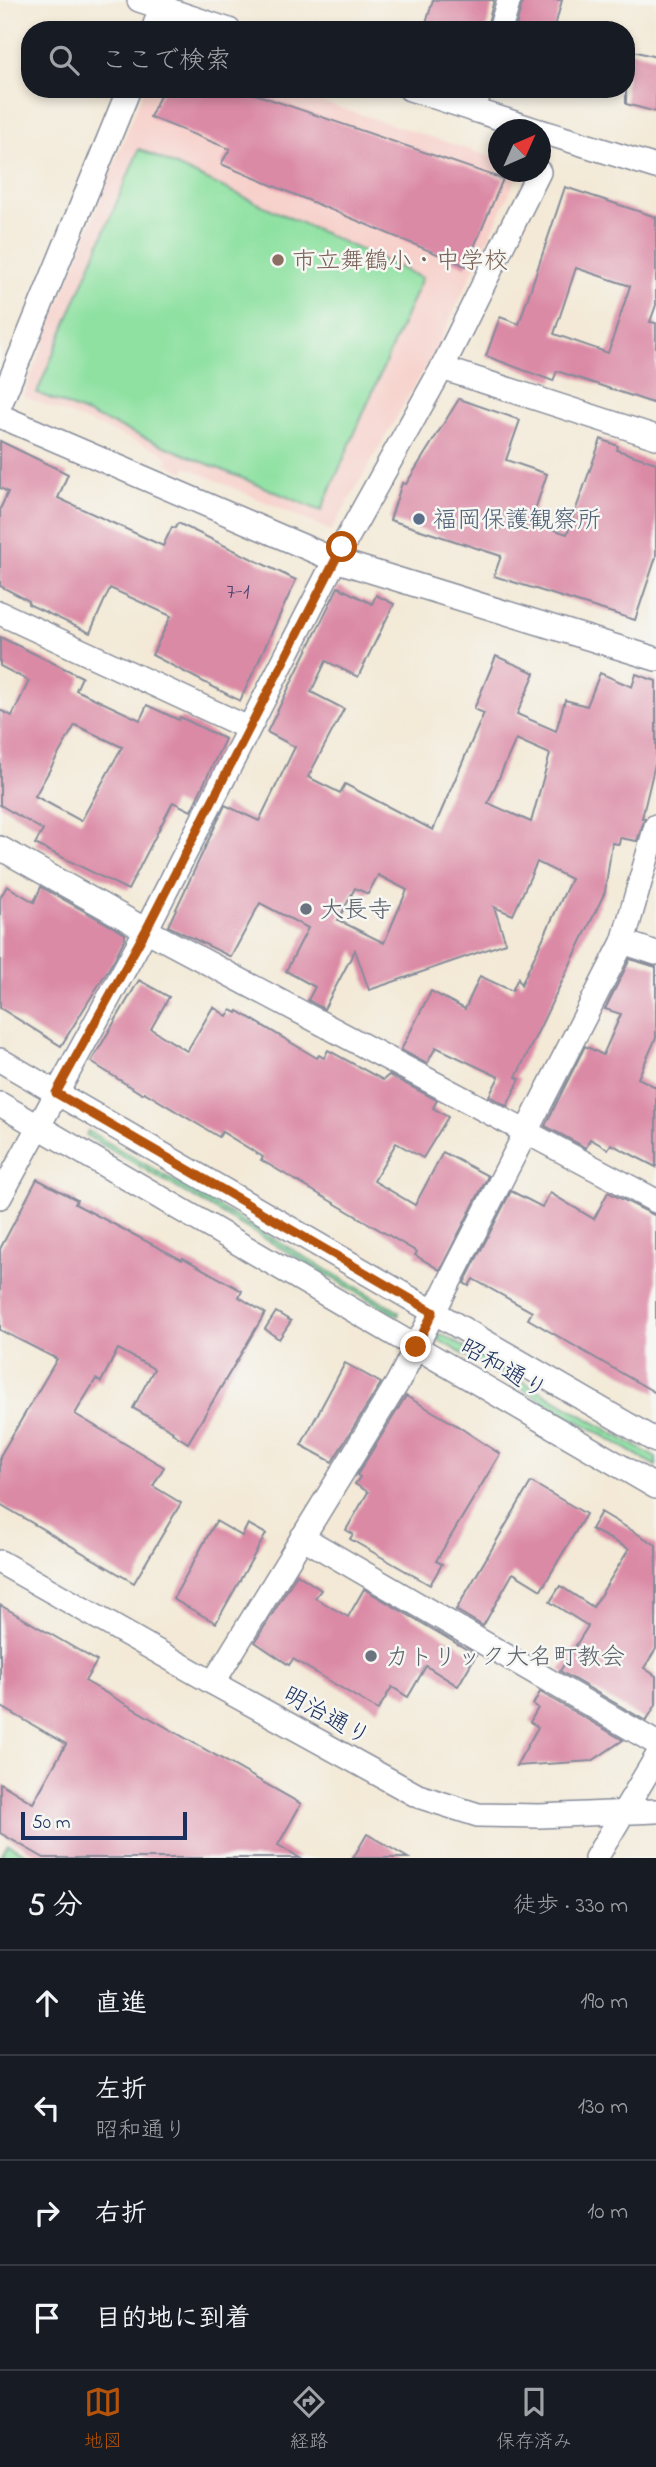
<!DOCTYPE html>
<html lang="ja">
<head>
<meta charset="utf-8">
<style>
  body { margin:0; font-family:"Indie Flower","Klee One",sans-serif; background:#20242c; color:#f1f3f6 }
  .compass { position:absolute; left:488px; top:119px; width:63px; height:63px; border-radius:50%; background:#171b24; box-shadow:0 4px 10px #0003; rotate:45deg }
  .scale { position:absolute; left:21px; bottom:18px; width:166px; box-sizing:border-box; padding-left:7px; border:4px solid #1b2f5e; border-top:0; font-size:19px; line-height:24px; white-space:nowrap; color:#1b2f5e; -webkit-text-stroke:5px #f6f6f2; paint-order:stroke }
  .stop { position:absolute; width:21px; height:21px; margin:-16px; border:5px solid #b45309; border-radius:50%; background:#fff }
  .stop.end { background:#b45309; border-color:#fff; box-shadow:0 2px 7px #0008 }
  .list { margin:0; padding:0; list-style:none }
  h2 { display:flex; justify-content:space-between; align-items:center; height:91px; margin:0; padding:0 28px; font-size:30px }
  h2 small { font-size:23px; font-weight:400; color:#9ea1a6 }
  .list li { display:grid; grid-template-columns:46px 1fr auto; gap:21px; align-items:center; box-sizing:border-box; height:105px; padding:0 28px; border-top:2px solid #363941 }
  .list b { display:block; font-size:26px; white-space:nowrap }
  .list p { margin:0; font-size:23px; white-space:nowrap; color:#9ea1a6 }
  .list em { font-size:23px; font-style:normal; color:#9ea1a6 }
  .icon { flex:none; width:38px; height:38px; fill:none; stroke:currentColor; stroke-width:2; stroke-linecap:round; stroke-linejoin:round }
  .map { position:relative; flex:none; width:656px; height:1858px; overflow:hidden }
  .search { position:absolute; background:#171b24; box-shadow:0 4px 10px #0003; left:21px; right:21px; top:21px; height:77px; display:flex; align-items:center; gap:18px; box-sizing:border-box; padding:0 24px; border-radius:28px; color:#9ea1a6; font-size:26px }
  .sheet { height:511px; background:#171b24 }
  nav { display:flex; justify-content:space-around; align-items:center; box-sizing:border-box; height:98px; border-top:2px solid #363941; background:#171b24; font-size:19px; color:#9ea1a6 }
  nav a { display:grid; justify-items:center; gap:4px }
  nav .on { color:#b45309 }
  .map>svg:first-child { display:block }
  .built { fill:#f7d0ca }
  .green { fill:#8ee1a1; stroke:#548880; stroke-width:2 }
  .building { fill:#db8aa6; fill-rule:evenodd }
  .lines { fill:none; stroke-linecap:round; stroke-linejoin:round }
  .minor-casing { stroke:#878c9a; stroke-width:26 }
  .minor { stroke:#fff; stroke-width:23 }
  .route { stroke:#b45309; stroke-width:9 }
  .education-dot { fill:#8d6e63; stroke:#f6f6f2; stroke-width:2.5 }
  .service-dot { fill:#5c6f8a; stroke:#f6f6f2; stroke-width:2.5 }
  .worship-dot { fill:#6b7280; stroke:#f6f6f2; stroke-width:2.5 }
  .labels { text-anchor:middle; stroke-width:5; stroke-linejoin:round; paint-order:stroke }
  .number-label { font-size:21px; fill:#4b4670 }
  .education-label { font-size:24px; fill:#785e54; stroke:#f6f6f2; text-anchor:start }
  .service-label { font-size:24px; fill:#4e5e75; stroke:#f6f6f2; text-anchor:start }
  .worship-label { font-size:24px; fill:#5b616d; stroke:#f6f6f2; text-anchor:start }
  .street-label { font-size:24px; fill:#1b2f5e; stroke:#f6f6f2 }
</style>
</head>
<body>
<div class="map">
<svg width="656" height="1858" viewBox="0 0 656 1858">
  <rect width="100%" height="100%" fill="#f6f6f2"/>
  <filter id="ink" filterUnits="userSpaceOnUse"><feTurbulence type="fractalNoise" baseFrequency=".0143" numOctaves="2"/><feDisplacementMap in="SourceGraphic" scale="14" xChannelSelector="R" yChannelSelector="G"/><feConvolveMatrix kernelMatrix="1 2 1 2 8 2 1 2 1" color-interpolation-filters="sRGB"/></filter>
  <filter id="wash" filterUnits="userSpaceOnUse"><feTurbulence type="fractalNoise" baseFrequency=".00686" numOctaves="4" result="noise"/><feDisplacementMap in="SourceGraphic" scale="28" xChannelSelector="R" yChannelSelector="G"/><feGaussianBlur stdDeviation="1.57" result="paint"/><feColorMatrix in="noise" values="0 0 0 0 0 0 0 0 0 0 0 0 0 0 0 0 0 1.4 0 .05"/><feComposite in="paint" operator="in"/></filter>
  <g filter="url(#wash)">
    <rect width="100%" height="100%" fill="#f3e9d6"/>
    <!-- built -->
    <polygon class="built" points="144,89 282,89 498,159 498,172 517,172 518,175 439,344 331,531 186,467 184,472 166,463 167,459 163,452 23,396"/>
    <!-- green -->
    <g class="green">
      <polygon points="139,149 422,278 321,511 37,393"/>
      <polygon points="88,1131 399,1312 398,1316 86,1135"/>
      <polygon points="441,1334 656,1458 656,1466 437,1339"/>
      <polygon points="8,1844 34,1858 0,1858"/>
    </g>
    <g id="blocks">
      <!-- building -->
      <g class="building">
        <polygon points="433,0 494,0 486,30 424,30"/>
        <polygon points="523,0 562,0 554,30 515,30"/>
        <polygon points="626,49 656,57 656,112 626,104"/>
        <polygon points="163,89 240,89 503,179 466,266 221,164 230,149 150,117"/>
        <path d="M565,187L656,217V305L650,322L656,323V404L557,371L553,381L486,356L500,317L519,324ZM576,268L630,286L608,353L554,334Z"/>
        <polygon points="459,399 520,420 506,460 547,474 531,522 567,534 601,439 618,446 617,450 656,463 656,557 635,620 494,576 501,556 390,520 402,483 406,484"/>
        <polygon points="0,441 68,474 58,498 163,546 172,527 175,528 178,523 296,580 240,701 152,655 171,616 110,588 90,633 28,604 29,601 0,586 0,509 8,492 0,488"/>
        <path d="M338,587L372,604L376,595L394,604L358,677L326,661L311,692L344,709L308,777L340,793L345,784L433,830L484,713L474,709L496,656L535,673L517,714L556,731L565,700L587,706L600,673L632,687L636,674L656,681V760L642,818H645L637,841L620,838L619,844L612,843L605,892L516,1077L520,1079L507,1106L489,1096L499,1077L436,1047L427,1064L401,1050L431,991L465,1009L480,976L512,991L518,978L521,985L571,879L537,862L513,915L494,907L506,943L387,984L369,990L355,950L324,1009L308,1000L315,987L286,971L308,928L260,903L231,957L168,926L225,805L259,821L295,747L267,732ZM516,739L550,754L531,822L488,803ZM378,875L407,890L384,943L338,920L355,888L368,894Z"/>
        <path d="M0,637L82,677L76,690L140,720L147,705L179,720L180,717L225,739L191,811L173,802L128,890L35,844L43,830L0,805V710L12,716L29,681L0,666ZM75,725L122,747L81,821L35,796Z"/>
        <polygon points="7,886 34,902 41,887 125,934 125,938 114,960 61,1046 0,1008 0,898"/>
        <polygon points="630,959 656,967 656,1038 638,1078 656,1087 656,1167 611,1144 608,1149 590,1139 586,1148 545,1126 585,1046 603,1055 621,1014 605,1009"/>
        <polygon points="139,980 169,997 151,1029 187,1051 213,1007 227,1016 231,1010 237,1013 238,1011 317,1058 319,1055 324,1058 328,1050 383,1080 389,1075 437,1100 433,1108 448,1117 423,1158 396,1143 374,1181 415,1205 443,1152 488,1176 440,1270 415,1255 417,1252 261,1160 263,1157 222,1132 219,1137 144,1092 142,1094 91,1062"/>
        <polygon points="37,1179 77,1200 75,1204 182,1260 183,1258 242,1291 239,1297 265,1313 188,1443 172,1433 173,1431 133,1408 154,1369 118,1349 101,1382 96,1379 75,1414 164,1467 153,1486 181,1503 134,1583 0,1504 0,1456 57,1359 0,1330 0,1249"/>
        <polygon points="511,1191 542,1207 550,1193 594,1219 608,1192 656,1216 656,1393 528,1319 532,1312 473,1279 469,1286 464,1283"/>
        <polygon points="276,1312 291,1321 279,1339 265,1329"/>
        <polygon points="345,1363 381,1383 332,1462 301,1445"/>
        <polygon points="406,1396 456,1425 500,1454 436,1561 442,1564 430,1585 350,1539 353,1534 346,1530 368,1492 355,1484 360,1477 357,1475"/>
        <polygon points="531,1482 586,1514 541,1590 513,1573 483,1626 456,1610"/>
        <polygon points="601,1512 656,1545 656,1649 644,1668 656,1676 656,1705 646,1721 560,1671 588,1626 550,1602 560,1586 593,1607 629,1549 591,1529"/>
        <polygon points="216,1521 242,1536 248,1524 266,1534 216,1623 173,1599"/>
        <polygon points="297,1574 321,1590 315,1598 348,1617 364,1589 476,1655 458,1686 426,1666 408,1697 392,1687 378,1710 293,1659 289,1665 255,1642"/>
        <polygon points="0,1605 97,1661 85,1681 301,1804 278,1845 300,1858 44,1858 0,1833 0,1783 33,1803 66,1744 0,1706"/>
        <polygon points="540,1692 623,1740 592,1761 516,1766 538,1727 530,1722 538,1708 533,1705"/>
        <polygon points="367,1834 408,1858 353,1858"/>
      </g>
    </g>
  </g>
  <g filter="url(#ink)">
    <use href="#blocks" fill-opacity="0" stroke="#878c9a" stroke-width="2"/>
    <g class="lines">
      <defs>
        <g id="minor">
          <polyline points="139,0 229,30"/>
          <polyline points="153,30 164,0"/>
          <polyline points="500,30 509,0"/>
          <polyline points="410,89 536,130"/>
          <polyline points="474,110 480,89"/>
          <polyline points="540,131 656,167"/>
          <polyline points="442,368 656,437"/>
          <polyline points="0,405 129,89"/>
          <polyline points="0,416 335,560 656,659"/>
          <polyline points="0,613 248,728"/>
          <polyline points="0,848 146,930 656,1201"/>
          <polyline points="623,942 656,953"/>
          <polyline points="0,1060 656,1441"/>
          <polyline points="0,1104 656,1487"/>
          <polyline points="0,1197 146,930 335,560 442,368 539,172"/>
          <polyline points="302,1537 656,1743"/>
          <polyline points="0,1562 213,1683 418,1796 478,1815 539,1816 656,1811"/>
          <polyline points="213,1683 398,1382 623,942 656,826"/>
          <polyline points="596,1858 656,1758"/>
        </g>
      </defs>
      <!-- minor casing -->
      <use href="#minor" class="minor-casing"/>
      <!-- minor -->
      <use href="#minor" class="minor"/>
    </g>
  </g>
  <g class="lines" filter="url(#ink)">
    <!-- route -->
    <polyline class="route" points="342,547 146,930 56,1093 433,1312 416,1347"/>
  </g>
  <!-- markers -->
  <circle class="education-dot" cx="278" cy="260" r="7"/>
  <circle class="service-dot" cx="419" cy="519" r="7"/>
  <g class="worship-dot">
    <circle cx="306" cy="909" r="7"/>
    <circle cx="371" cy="1656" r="7"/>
  </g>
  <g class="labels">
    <!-- number labels -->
    <g class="number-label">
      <text x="238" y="598">7-1</text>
    </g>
    <!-- education labels -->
    <g class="education-label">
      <text x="292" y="268">市立舞鶴小・中学校</text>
    </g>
    <!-- service labels -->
    <g class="service-label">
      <text x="433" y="527">福岡保護観察所</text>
    </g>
    <!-- worship labels -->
    <g class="worship-label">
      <text x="320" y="917">大長寺</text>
      <text x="385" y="1664">カトリック大名町教会</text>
    </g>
    <!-- street labels -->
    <g class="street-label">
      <text transform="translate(504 1368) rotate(30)" y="8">昭和通り</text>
      <text transform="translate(327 1715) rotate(29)" y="8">明治通り</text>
    </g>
  </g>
</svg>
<svg class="compass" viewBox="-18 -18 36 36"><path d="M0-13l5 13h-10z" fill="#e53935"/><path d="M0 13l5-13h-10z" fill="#9ea1a6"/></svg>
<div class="scale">50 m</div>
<div class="stop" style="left:342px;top:547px"></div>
<div class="stop end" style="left:416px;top:1347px"></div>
<div class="search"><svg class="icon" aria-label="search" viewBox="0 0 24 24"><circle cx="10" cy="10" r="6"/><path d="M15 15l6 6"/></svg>ここで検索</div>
</div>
<section class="sheet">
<h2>5 分<small>徒歩 · 330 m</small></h2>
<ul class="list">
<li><svg class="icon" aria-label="ahead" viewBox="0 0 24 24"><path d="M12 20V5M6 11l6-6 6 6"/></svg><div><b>直進</b></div><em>190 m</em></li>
<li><svg class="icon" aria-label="left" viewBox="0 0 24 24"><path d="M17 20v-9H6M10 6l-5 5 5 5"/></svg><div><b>左折</b><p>昭和通り</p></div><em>130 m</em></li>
<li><svg class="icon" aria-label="right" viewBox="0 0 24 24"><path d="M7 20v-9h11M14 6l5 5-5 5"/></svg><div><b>右折</b></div><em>10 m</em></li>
<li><svg class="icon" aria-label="arrive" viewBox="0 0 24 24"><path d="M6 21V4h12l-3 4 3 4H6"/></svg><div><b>目的地に到着</b></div></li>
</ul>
</section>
<nav>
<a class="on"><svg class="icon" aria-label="map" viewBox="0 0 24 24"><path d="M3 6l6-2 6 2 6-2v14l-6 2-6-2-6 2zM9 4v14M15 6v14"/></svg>地図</a>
<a><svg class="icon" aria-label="directions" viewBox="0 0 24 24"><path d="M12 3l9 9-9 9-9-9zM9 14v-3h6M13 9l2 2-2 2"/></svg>経路</a>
<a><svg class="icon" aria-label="saved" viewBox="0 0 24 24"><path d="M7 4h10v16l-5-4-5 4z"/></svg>保存済み</a>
</nav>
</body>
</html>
